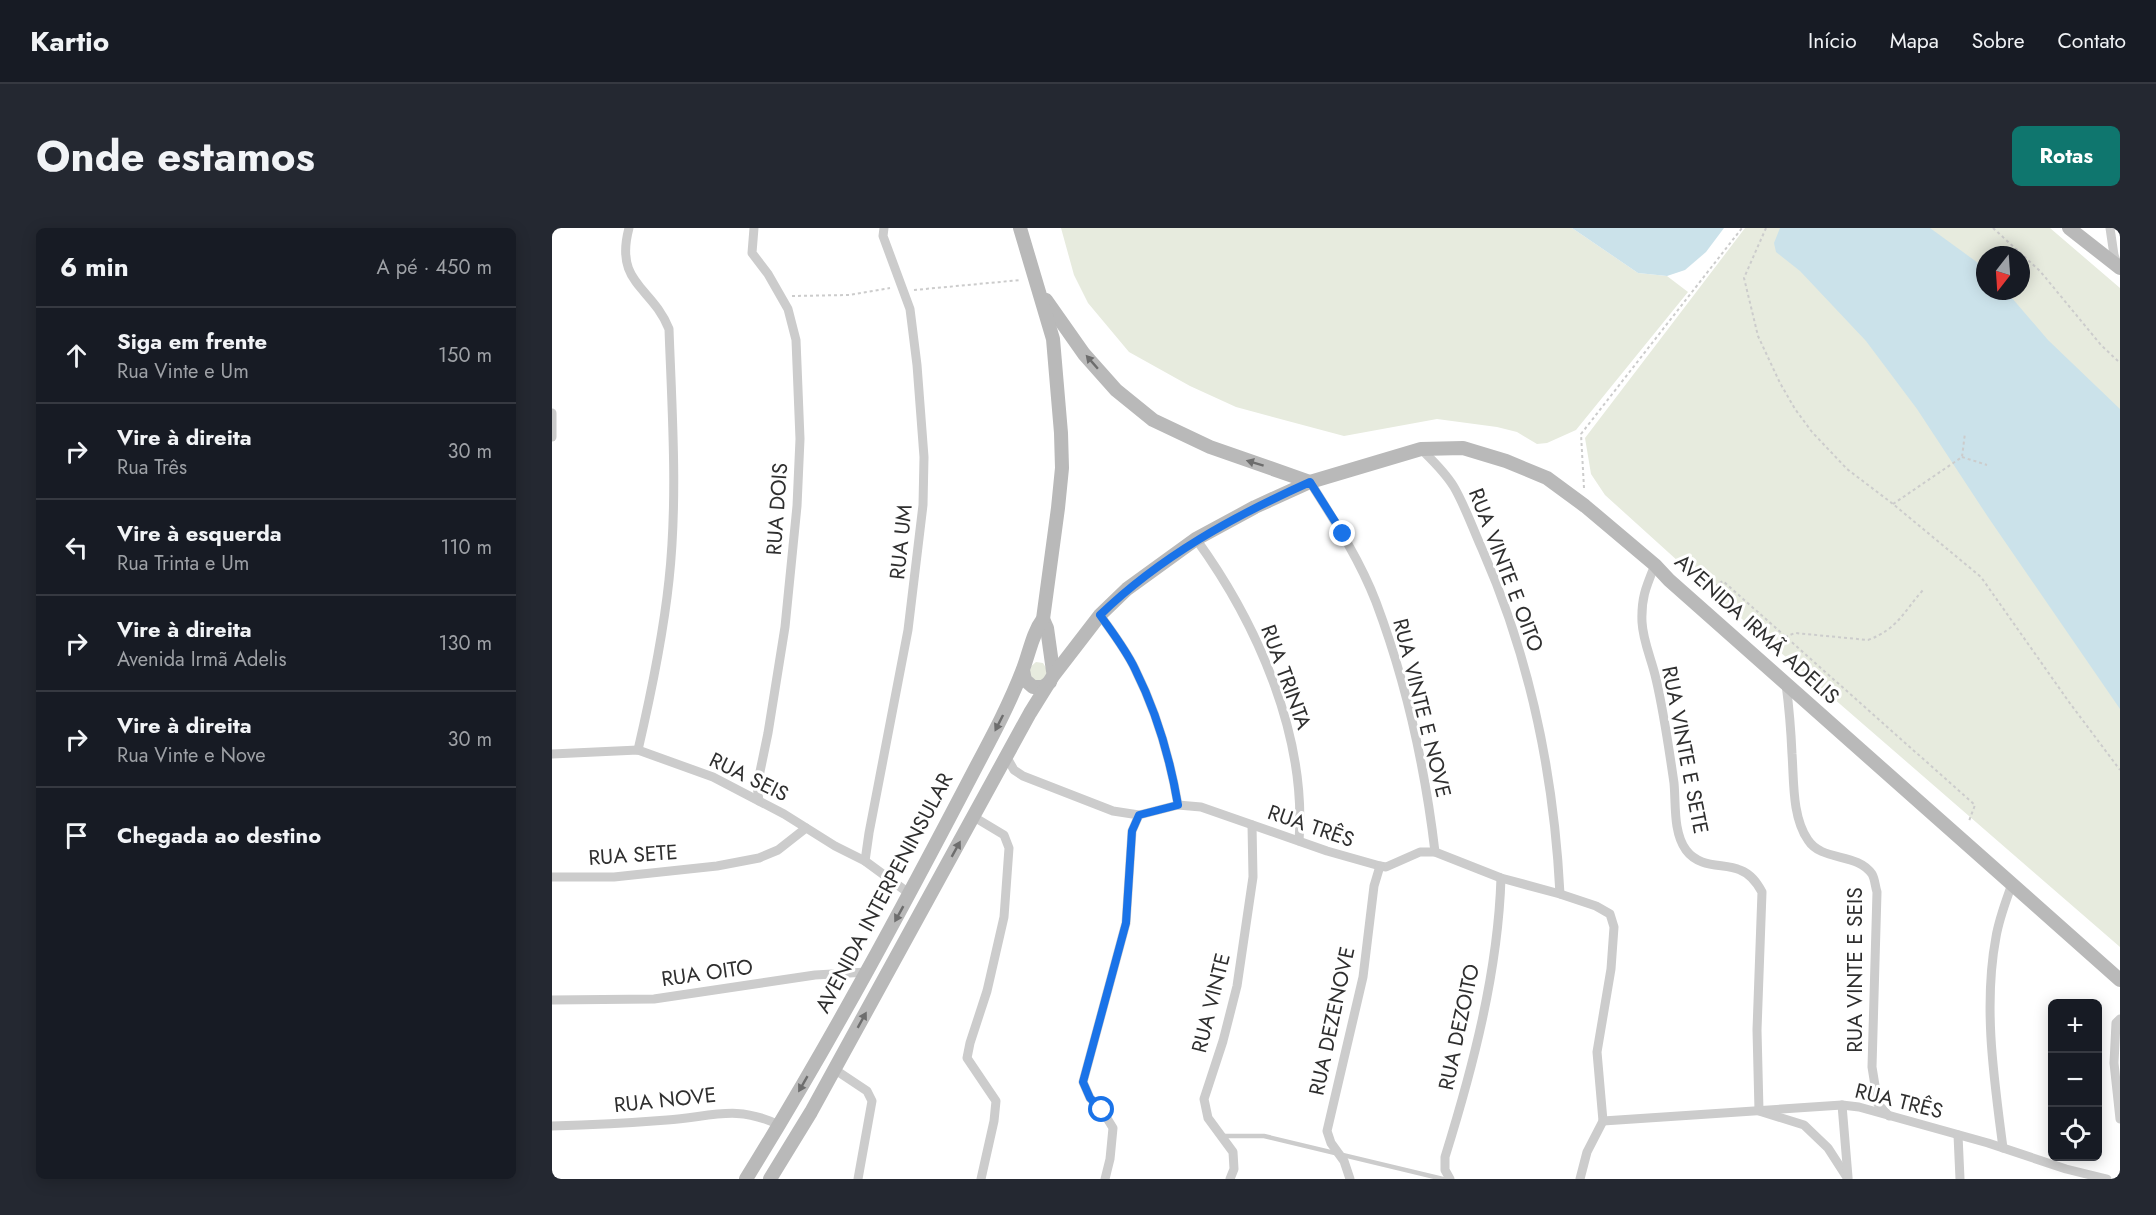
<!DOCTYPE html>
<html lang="pt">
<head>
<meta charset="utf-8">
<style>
  body { margin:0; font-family:Jost,sans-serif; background:#242831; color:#f1f3f6 }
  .controls { position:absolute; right:18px; bottom:18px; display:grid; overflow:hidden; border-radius:9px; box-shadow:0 3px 15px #0003 }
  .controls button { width:54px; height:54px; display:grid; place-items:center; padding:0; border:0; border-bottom:2px solid #363941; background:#171b24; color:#f1f3f6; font:30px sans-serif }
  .compass { position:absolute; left:1424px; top:18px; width:54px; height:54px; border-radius:50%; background:#171b24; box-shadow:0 3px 15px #0003; rotate:197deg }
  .stop { position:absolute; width:18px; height:18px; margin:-14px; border:4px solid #1a73e8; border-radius:50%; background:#fff }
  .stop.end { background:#1a73e8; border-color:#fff; box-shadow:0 2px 6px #0008 }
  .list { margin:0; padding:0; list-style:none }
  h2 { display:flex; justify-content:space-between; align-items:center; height:78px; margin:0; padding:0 24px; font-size:26px }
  h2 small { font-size:20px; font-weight:400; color:#9ea1a6 }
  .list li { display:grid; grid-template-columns:39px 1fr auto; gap:18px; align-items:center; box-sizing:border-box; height:96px; padding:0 24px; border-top:2px solid #363941 }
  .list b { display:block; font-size:22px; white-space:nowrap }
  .list p { margin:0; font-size:20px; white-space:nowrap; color:#9ea1a6 }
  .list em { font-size:20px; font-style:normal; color:#9ea1a6 }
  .icon { flex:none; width:33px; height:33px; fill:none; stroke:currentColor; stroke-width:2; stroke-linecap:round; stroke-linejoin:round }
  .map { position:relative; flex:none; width:1568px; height:951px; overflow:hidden; border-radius:9px }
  header { display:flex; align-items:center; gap:36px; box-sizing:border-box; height:84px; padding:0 30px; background:#171b24; border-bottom:2px solid #363941 }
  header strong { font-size:28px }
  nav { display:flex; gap:33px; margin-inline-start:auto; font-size:21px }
  .intro { display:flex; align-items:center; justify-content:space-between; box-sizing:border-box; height:144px; padding:0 36px }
  h1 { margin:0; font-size:42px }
  .button { padding:15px 27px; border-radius:9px; background:#0f766e; color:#fff; font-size:21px; font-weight:700 }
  main { display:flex; gap:36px; padding:0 36px }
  aside { flex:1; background:#171b24; border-radius:9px; box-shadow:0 3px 15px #0003 }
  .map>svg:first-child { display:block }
  .green { fill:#e7ebde; fill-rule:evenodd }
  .water { fill:#cbe2ea }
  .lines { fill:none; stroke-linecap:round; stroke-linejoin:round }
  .path { stroke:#ccc; stroke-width:2; stroke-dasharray:3 3; stroke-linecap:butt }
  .lane { stroke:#ccc; stroke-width:4.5 }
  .street { stroke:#ccc; stroke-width:9 }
  .secondary { stroke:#b9b9b9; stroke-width:14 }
  .oneway { fill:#6d6d6d }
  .route { stroke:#1a73e8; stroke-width:8 }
  .labels { text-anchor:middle; stroke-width:6; stroke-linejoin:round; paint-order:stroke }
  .street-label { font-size:21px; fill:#2f2f2f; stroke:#fff }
</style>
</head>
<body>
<header>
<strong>Kartio</strong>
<nav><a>Início</a><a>Mapa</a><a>Sobre</a><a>Contato</a></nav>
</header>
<div class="intro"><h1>Onde estamos</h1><a class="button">Rotas</a></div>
<main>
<aside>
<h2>6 min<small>A pé · 450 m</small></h2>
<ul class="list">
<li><svg class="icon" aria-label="ahead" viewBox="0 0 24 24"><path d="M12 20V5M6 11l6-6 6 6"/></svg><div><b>Siga em frente</b><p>Rua Vinte e Um</p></div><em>150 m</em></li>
<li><svg class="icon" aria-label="right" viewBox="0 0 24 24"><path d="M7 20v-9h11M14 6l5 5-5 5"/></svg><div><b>Vire à direita</b><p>Rua Três</p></div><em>30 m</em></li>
<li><svg class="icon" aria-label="left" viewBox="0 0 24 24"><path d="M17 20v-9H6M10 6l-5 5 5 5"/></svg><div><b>Vire à esquerda</b><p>Rua Trinta e Um</p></div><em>110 m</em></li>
<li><svg class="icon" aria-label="right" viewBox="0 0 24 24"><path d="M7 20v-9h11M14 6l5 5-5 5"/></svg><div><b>Vire à direita</b><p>Avenida Irmã Adelis</p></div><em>130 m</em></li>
<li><svg class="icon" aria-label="right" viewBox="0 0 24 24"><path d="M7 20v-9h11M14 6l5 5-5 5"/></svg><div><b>Vire à direita</b><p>Rua Vinte e Nove</p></div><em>30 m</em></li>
<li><svg class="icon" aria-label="arrive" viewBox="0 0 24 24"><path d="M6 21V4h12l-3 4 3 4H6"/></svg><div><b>Chegada ao destino</b></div></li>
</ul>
</aside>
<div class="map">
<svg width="1568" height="951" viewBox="0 0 1568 951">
  <rect width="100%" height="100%" fill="#fff"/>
  <!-- green -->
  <g class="green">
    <polygon points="509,0 1020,0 1086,45 1115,48 1136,64 1024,202 995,215 985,216 965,204 945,199 885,191 792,208 684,179 638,158 577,124 536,75 522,47"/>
    <path d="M1193,0H1498L1568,60V719L1190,391L1053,267L1039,246L1033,210ZM1433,27H1469V63H1433Z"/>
    <polygon points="484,434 491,435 496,443 490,454 478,452 477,440"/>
  </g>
  <!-- water -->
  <g class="water">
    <polygon points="1020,0 1172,0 1154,24 1133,42 1115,48 1086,45"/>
    <polygon points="1228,0 1378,0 1433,40 1433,63 1454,63 1496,112 1568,181 1568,481 1436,289 1365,181 1314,113 1248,43 1224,24 1222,15"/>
  </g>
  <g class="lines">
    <!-- path -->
    <g class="path">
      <polyline points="1214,0 1192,50 1206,108 1228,155 1243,181 1260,204 1295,241 1341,276 1429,349 1517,474 1568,542"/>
      <polyline points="1441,0 1488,43 1549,117 1568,135"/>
      <polyline points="362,62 469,52"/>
      <polyline points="240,68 297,67 338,60"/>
      <polyline points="1410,229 1435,237"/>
      <polyline points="1032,260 1029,206 1190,0"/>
      <polyline points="1341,276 1410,229 1413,205"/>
      <polyline points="1157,358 1161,359 1171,353 1423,577 1417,593"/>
      <path d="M1233,409L1243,405L1316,412C1346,401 1352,383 1371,362"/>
    </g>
    <!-- lane -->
    <polyline class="lane" points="670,908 712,908 891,951"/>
    <!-- street -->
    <g class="street">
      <path d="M77,0C62,56 100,58 117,101C120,184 126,269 117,352C111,409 99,466 86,522"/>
      <polyline points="202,0 200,25 216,46 236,81 244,112 248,211 245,278 233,399 216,505 205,558 207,573"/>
      <polyline points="1558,0 1562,27 1565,36"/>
      <polyline points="0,185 0,209"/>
      <path d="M869,221C881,233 893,244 902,259C913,278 921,301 930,321C978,430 1002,547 1008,666"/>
      <path d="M758,254C782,292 808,332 824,374C854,454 873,539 883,624"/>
      <path d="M644,311C705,395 755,508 747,613"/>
      <path d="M1103,337C1094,359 1089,370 1090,394C1091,414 1100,432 1104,451C1112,485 1117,521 1122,555C1124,576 1121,604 1134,622C1148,641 1172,635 1188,642C1199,646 1205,655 1210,664L1205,802L1207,883L1252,897L1276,920L1296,951"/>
      <path d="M548,387C560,404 574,422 583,441C604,483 618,530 626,577"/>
      <path d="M1234,456C1237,479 1239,503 1240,526C1242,553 1240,589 1256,612C1270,634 1305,624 1320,646C1323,651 1323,658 1325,664L1320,839L1326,876L1337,888"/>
      <polyline points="0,526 86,522 161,549 232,586 283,618 313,633 358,666"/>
      <polyline points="454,528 462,542 471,548 561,583 587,587 626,577 649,579 775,623 828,638 834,639 868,624 883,624 949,650 1008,666 1044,678 1058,686 1062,699 1059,741 1045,824 1051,893 1035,924 1028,951"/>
      <polyline points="422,589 452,607 457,620 452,689 435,763 418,815 415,830 444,873 442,893 429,951"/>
      <polyline points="313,633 317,605 356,402 371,277 372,229 365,137 358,81 331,8 332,0"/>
      <polyline points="0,649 62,649 165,638 207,630 226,622 254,600"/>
      <polyline points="0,772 102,771 263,747 315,744"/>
      <polyline points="1568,791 1564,795 1562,835 1568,891"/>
      <polyline points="282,841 315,863 320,873 306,951"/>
      <polyline points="1290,877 1296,949"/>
      <polyline points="1051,893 1290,877 1307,879 1436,915 1514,941 1555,951"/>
      <path d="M0,898C38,897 77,895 115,892C159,889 184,876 227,897"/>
      <polyline points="1406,907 1408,951"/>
      <path d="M1451,920C1442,851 1431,778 1444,709C1447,691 1454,673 1460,656"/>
      <polyline points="553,951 558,931 561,900 550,882 538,870 531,854 574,695 580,603 587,587"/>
      <polyline points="678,951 682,941 681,924 656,890 652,871 671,813 685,758 701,649 700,597"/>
      <polyline points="798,951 792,933 779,915 775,903 811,749 822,658 828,638"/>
      <path d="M898,951L893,942V929C921,839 946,744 949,650"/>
    </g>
    <!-- secondary -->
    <g class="secondary">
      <polyline points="1517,0 1568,40"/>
      <polyline points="494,72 532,126 564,162 601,192 658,219 758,254"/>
      <polyline points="491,391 495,400 501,443"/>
      <polyline points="471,442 473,452 481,459 491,459 498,454"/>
      <path d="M194,951C277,817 351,679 424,539C441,507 458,475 471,441C478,423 480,406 491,391L506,280L510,240L509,205L501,111L468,0"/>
      <polyline points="218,951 259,884 478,485 501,448 548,387 575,361 644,311 703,279 758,254 869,221 911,220 954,233 995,250 1033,278 1103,337 1117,352 1568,752"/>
    </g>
  </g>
  <!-- one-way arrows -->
  <defs><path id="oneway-solid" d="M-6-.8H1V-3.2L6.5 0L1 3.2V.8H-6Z" transform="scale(1.5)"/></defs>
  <g class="oneway">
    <use href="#oneway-solid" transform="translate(540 134) rotate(-131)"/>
    <use href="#oneway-solid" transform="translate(703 235) rotate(-163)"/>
    <use href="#oneway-solid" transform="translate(447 495) rotate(117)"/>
    <use href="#oneway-solid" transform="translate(404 621) rotate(-61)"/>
    <use href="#oneway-solid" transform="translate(347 686) rotate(119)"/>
    <use href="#oneway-solid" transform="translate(310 792) rotate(-61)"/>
    <use href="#oneway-solid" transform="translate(251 856) rotate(120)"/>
  </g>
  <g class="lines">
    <!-- route -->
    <path class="route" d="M550,882L538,870L531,854L574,695L580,603L587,587L626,577C618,530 604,483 583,441C574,422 560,404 548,387C609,328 682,288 758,254L791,306"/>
  </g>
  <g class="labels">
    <!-- street labels -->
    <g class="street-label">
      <text transform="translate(225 281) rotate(-86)" y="7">RUA DOIS</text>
      <text transform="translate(349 314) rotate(-84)" y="7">RUA UM</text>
      <text transform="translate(954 342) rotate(69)" y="7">RUA VINTE E OITO</text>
      <text transform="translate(1205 401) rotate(42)" y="7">AVENIDA IRMÃ ADELIS</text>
      <text transform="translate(734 449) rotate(70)" y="7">RUA TRINTA</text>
      <text transform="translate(870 480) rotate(76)" y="7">RUA VINTE E NOVE</text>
      <text transform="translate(1133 522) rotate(79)" y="7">RUA VINTE E SETE</text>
      <text transform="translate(197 549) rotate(26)" y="7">RUA SEIS</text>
      <text transform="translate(759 598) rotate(19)" y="7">RUA TRÊS</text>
      <text transform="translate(81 627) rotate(-4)" y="7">RUA SETE</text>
      <text transform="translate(332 665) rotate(-62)" y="7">AVENIDA INTERPENINSULAR</text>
      <text transform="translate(1303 742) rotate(-90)" y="7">RUA VINTE E SEIS</text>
      <text transform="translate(155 745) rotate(-8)" y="7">RUA OITO</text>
      <text transform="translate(659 775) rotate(-76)" y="7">RUA VINTE</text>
      <text transform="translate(780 793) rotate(-78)" y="7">RUA DEZENOVE</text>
      <text transform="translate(907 799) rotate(-78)" y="7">RUA DEZOITO</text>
      <text transform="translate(113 872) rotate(-6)" y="7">RUA NOVE</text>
      <text transform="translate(1347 873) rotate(14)" y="7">RUA TRÊS</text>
    </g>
  </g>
</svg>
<div class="controls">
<button>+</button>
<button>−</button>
<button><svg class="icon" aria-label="locate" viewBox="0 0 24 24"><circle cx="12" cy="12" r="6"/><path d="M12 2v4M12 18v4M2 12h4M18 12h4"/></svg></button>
</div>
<svg class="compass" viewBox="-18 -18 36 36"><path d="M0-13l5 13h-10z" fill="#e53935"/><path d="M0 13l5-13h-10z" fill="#9ea1a6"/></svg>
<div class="stop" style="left:550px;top:882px"></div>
<div class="stop end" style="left:791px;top:306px"></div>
</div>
</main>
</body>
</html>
